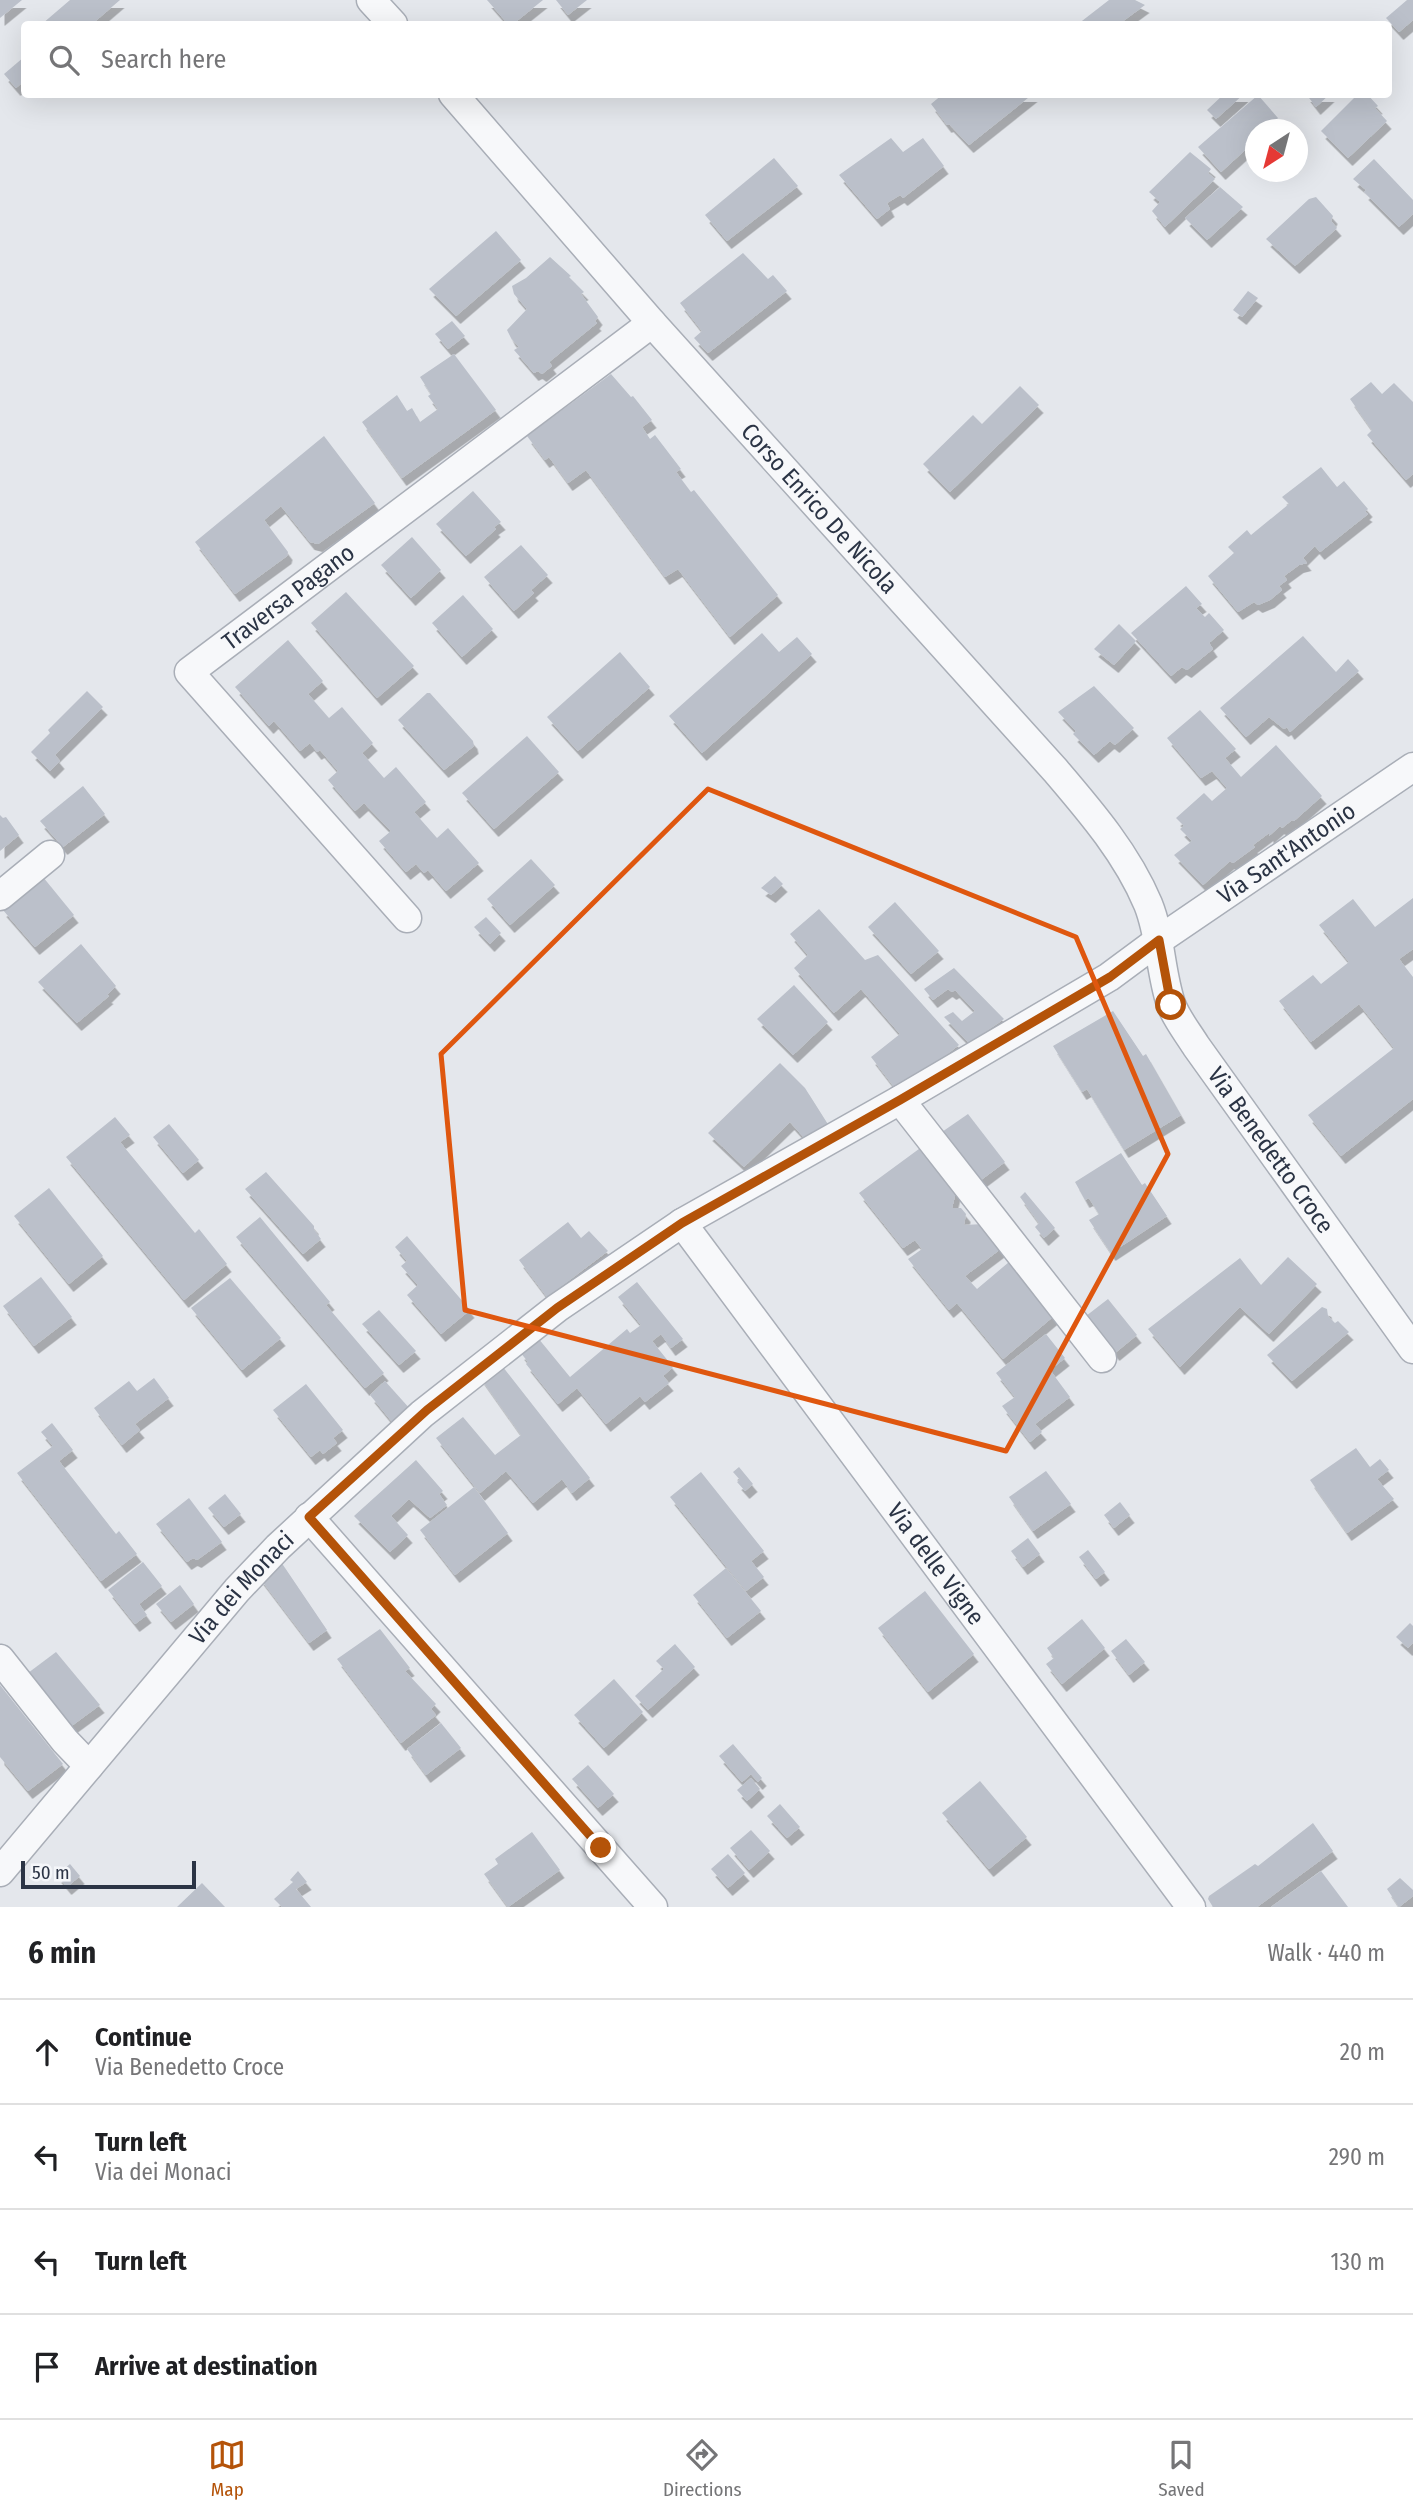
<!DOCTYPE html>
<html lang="en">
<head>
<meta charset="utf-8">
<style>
  body { margin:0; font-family:"Fira Sans Condensed",sans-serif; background:#f2f2f2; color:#202124 }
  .compass { position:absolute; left:1245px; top:119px; width:63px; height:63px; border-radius:50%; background:#fff; box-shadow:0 7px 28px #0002; rotate:216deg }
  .scale { position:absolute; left:21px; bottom:18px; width:175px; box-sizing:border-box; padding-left:7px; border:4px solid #2b3445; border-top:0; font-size:19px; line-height:24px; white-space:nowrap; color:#2b3445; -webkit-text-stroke:5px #f4f6f9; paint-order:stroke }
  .stop { position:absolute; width:21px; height:21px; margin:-16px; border:5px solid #b45309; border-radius:50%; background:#fff }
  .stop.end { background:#b45309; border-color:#fff; box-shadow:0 2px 7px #0008 }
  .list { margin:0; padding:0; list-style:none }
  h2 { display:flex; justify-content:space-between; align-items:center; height:91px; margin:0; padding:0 28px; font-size:30px }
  h2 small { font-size:23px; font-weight:400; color:#757577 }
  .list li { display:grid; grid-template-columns:46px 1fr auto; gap:21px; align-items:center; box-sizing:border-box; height:105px; padding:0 28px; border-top:2px solid #e0e0e0 }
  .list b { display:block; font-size:26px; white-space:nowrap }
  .list p { margin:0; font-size:23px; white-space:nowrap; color:#757577 }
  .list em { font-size:23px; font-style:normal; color:#757577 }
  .icon { flex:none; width:38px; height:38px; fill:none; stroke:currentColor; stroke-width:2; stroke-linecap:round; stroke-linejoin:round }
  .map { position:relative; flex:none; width:1413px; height:1907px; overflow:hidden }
  .search { position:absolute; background:#fff; box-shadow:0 7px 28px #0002; left:21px; right:21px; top:21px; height:77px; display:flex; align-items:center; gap:18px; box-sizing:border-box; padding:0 24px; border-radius:7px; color:#757577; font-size:26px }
  .sheet { height:511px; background:#fff }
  nav { display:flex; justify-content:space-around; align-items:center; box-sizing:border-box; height:98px; border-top:2px solid #e0e0e0; background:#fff; font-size:19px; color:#757577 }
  nav a { display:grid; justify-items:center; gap:4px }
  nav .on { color:#b45309 }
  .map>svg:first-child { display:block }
  .building { fill:#bbc0ca; filter:url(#shadow) }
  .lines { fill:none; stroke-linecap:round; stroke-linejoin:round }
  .minor-casing { stroke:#a9aeb7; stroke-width:31 }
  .minor { stroke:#f7f8fa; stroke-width:28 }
  .route { stroke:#b45309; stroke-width:9 }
  .marked { fill:none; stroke:#df570f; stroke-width:5; stroke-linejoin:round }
  .labels { text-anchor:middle; stroke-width:5; stroke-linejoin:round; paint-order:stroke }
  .street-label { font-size:24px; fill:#2b3445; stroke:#f4f6f9 }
</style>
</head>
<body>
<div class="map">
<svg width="1413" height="1907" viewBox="0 0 1413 1907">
  <defs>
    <filter id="shadow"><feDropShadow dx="4.5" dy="8" stdDeviation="0" flood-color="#0004"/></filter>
  </defs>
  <rect width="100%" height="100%" fill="#e4e7ec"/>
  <!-- building -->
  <g class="building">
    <polygon points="0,0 22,0 0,18"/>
    <polygon points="70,0 120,0 92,24 42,24"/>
    <polygon points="487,0 543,0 513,24 508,24"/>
    <polygon points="556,0 587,0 568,15"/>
    <polygon points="1109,0 1135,0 1145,5 1119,24 1078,24"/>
    <polygon points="1407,0 1413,0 1413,20 1399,32 1386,18"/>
    <polygon points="24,57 24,81 16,88 4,74"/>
    <polygon points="943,94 1033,94 969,145 949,124 947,125 931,104"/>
    <polygon points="1224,94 1244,94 1216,119 1207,110"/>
    <polygon points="1306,94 1330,94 1316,107"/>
    <polygon points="1358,94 1367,94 1378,106 1375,108 1387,121 1348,158 1321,131"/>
    <polygon points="1258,95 1278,118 1267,130 1256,130 1256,140 1221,172 1198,147"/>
    <polygon points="891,138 903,152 923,138 944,166 903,198 900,195 887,203 890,209 877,219 839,175"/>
    <polygon points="1190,152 1211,169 1208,173 1215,179 1165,227 1152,211 1160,202 1149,192"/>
    <polygon points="774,158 798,186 727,241 705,215"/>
    <polygon points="1374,159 1413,200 1413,214 1399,227 1364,192 1366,190 1353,179"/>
    <polygon points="1220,187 1243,207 1207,240 1185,218"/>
    <polygon points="1316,197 1333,216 1331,221 1337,228 1295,266 1266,239 1309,199"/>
    <polygon points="496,231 521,260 456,316 429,289"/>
    <polygon points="743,253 768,279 773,275 787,291 708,353 694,338 702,331 680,303"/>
    <polygon points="550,257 571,276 569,277 584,292 581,294 598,317 595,321 597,323 549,362 552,366 542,374 538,371 534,373 514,350 519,347 511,338 507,330 527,309 514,294 512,286 526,278"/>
    <polygon points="1248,291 1258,298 1242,317 1233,310"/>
    <polygon points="452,321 465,336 448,349 435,334"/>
    <polygon points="454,354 496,410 402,478 362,422 397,395 407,411 412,408 420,422 438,409 428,396 431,394 420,377"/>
    <polygon points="611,374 631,397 633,396 652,420 642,427 650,439 655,435 681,469 676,472 691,492 694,490 778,595 730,637 678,569 665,577 586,470 568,483 549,457 545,460 527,436"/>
    <polygon points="1371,382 1382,394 1394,383 1413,402 1413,474 1406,480 1367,435 1372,430 1350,399"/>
    <polygon points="1020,386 1039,405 950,492 923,464 973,415 982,424"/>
    <polygon points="324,436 375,503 318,544 310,542 281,506 264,520 288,552 287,556 235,594 195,542"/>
    <polygon points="1321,467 1337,487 1344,481 1368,509 1365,512 1368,514 1320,552 1315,546 1303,558 1307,563 1299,565 1284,576 1287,580 1279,586 1282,590 1270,600 1258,605 1254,602 1238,612 1208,576 1234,553 1228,547 1247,530 1251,535 1289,504 1282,497"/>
    <polygon points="473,491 501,522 494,527 496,529 466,556 436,524"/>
    <polygon points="412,537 441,570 411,598 381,565"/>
    <polygon points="521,545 548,575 531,590 534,593 514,611 484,577"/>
    <polygon points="1186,586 1202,604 1196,608 1205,617 1209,613 1224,630 1209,643 1213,649 1187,670 1182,667 1171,676 1131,633"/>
    <polygon points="346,592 414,666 377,698 311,623"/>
    <polygon points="463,595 493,629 462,657 432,623"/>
    <polygon points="1119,624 1136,641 1114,665 1094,649"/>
    <polygon points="762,633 779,652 797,637 812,654 702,753 669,716"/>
    <polygon points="1303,636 1336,672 1348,659 1359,671 1290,732 1287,727 1284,729 1269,717 1246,737 1220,708"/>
    <polygon points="288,640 323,681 308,694 329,718 342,707 373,743 362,753 384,778 396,767 426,802 414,812 437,838 448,828 479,863 446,891 428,870 424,873 416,864 406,872 379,841 391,831 364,803 355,811 328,780 338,771 320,750 317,752 310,743 300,751 274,721 269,726 235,687"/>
    <polygon points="620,652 650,687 578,751 547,717"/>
    <polygon points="1094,686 1134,728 1115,745 1110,741 1094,755 1073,734 1076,731 1058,712"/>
    <polygon points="87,691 103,707 55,755 60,761 50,771 31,752 50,733 48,730"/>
    <polygon points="427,693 430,693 473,741 474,746 444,770 398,720"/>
    <polygon points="1200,710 1236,749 1225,758 1241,777 1276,745 1322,796 1294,821 1292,820 1282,828 1280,826 1269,836 1269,833 1253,845 1255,847 1233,863 1230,861 1203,885 1174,855 1192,841 1180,829 1184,826 1176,818 1204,793 1212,801 1227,788 1212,771 1201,778 1167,738"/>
    <polygon points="527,736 559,772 494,829 462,793"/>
    <polygon points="83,786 105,814 63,847 40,821"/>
    <polygon points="0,815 3,818 6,817 19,835 0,851"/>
    <polygon points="531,859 555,885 510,925 487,899"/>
    <polygon points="775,876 783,884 771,895 761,888"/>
    <polygon points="43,877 74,915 35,947 2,909"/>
    <polygon points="1413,898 1413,949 1399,959 1413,977 1413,1099 1341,1156 1308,1115 1394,1048 1359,1004 1311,1042 1279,1001 1313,975 1321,984 1349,962 1319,925 1353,899 1375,927"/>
    <polygon points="895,902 939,951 911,974 868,927"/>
    <polygon points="819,909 865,960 878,955 959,1045 898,1092 871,1057 900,1034 861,989 834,1013 794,968 808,955 790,934"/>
    <polygon points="486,917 501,933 490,944 474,927"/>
    <polygon points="81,944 116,986 107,995 109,996 77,1023 38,982"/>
    <polygon points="954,968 1004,1019 969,1043 944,1017 953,1012 962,1021 975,1011 955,990 952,992 948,989 933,1000 924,989"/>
    <polygon points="794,985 828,1022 793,1055 757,1019"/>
    <polygon points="1113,1011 1143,1056 1146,1054 1181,1115 1124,1150 1087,1089 1082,1092 1053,1046"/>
    <polygon points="780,1063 805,1088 829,1126 807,1141 790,1122 744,1167 708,1133"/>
    <polygon points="968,1114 1005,1162 977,1183 939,1134"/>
    <polygon points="115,1117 130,1135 120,1142 195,1233 199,1229 227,1264 184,1300 66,1157"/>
    <polygon points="169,1124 199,1160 183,1173 153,1137"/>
    <polygon points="923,1146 957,1188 952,1208 961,1208 966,1214 964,1225 984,1224 1002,1248 965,1276 977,1289 1009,1262 1054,1316 1003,1359 957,1303 949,1310 908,1259 922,1249 915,1240 903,1248 859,1193"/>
    <polygon points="1121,1153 1142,1185 1145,1183 1167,1216 1111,1253 1089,1220 1099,1214 1089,1198 1085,1200 1075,1182"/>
    <polygon points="266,1172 314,1226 314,1230 321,1239 303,1254 245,1189"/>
    <polygon points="49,1188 103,1256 69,1284 14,1216"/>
    <polygon points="1025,1192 1055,1228 1044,1238 1035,1227 1039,1223 1020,1197"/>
    <polygon points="260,1217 330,1302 326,1305 384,1373 365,1388 236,1237"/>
    <polygon points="568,1222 581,1238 589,1231 608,1251 547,1297 519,1260"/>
    <polygon points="407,1236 470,1310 441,1334 407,1295 418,1285 401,1266 407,1261 395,1247"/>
    <polygon points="1288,1257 1317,1284 1269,1334 1240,1307 1180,1367 1148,1329 1240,1258 1261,1285"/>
    <polygon points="41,1277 72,1317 34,1346 3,1306"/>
    <polygon points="230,1278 281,1338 242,1370 191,1308"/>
    <polygon points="637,1282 683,1339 671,1348 661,1334 652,1341 673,1367 663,1376 669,1383 645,1402 640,1396 606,1424 577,1388 558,1404 526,1364 528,1362 520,1352 538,1338 570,1377 627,1329 630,1333 641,1325 618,1297"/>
    <polygon points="1108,1299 1137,1335 1115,1353 1086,1316"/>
    <polygon points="1322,1307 1327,1309 1328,1316 1335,1323 1338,1321 1349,1332 1292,1381 1267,1355"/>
    <polygon points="379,1310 416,1351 399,1365 362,1324"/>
    <polygon points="1046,1334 1065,1358 1050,1370 1070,1397 1035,1424 1042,1432 1030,1442 1002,1406 1015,1397 996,1373"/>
    <polygon points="499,1362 590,1478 572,1493 562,1479 533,1503 506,1471 480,1493 436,1438 463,1417 495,1455 521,1435 480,1377"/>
    <polygon points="154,1378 169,1398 135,1424 140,1430 122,1445 94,1408 129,1381 137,1391"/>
    <polygon points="385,1381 411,1410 393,1423 370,1395"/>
    <polygon points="306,1384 343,1430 333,1438 337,1443 323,1454 320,1450 311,1457 273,1410"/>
    <polygon points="52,1423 73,1450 59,1461 116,1534 119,1531 137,1554 101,1581 17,1473 53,1446 41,1432"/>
    <polygon points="1356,1448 1370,1467 1380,1459 1389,1470 1377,1479 1394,1499 1347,1533 1310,1480"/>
    <polygon points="416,1460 443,1491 439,1494 447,1505 430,1518 409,1499 391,1516 408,1535 390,1552 354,1516"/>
    <polygon points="739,1467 753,1484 745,1491 737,1482 740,1480 733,1472"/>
    <polygon points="1046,1471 1071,1504 1033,1531 1009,1497"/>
    <polygon points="701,1472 764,1551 751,1561 764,1577 746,1591 670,1497"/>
    <polygon points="474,1487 508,1533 455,1575 420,1530"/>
    <polygon points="225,1494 241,1514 224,1527 208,1508"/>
    <polygon points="189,1498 222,1542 197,1560 193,1558 187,1562 156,1524"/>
    <polygon points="1120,1502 1130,1515 1114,1528 1104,1515"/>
    <polygon points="1028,1538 1040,1554 1023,1567 1011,1551"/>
    <polygon points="1088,1550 1105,1572 1096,1579 1079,1557"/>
    <polygon points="143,1562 162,1586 139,1604 147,1615 135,1624 108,1590"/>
    <polygon points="281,1562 327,1630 309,1643 259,1577"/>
    <polygon points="726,1568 761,1611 727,1638 693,1595"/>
    <polygon points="180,1585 194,1604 171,1622 156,1604"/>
    <polygon points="925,1591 974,1654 928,1692 878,1628"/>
    <polygon points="1082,1619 1105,1648 1062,1684 1046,1664 1054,1658 1047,1648"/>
    <polygon points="1410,1623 1413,1626 1413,1643 1408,1648 1396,1637"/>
    <polygon points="380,1629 410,1668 405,1671 436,1704 431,1709 436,1715 401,1743 337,1659"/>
    <polygon points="1126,1639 1145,1662 1129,1675 1111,1651"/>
    <polygon points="675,1644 695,1667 648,1710 635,1696 664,1669 656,1661"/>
    <polygon points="56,1652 100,1705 66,1730 24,1676"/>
    <polygon points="614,1679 643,1712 604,1748 574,1715"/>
    <polygon points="0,1685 63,1764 28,1791 0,1757"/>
    <polygon points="441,1723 461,1748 426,1775 407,1749"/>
    <polygon points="733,1744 762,1778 758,1782 751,1774 742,1782 719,1756"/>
    <polygon points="588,1765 614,1794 598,1808 572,1779"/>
    <polygon points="751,1778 760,1789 747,1801 737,1790"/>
    <polygon points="980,1781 1027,1837 989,1869 942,1813"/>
    <polygon points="780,1804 800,1827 787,1838 767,1816"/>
    <polygon points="1313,1823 1333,1851 1257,1907 1213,1907 1208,1899 1209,1896 1255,1864 1258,1866"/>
    <polygon points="751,1830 770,1851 749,1870 730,1848"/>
    <polygon points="532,1832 560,1870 508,1907 484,1874 498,1864 495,1859"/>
    <polygon points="728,1854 745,1873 728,1888 711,1869"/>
    <polygon points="70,1864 80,1876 67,1887 57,1875"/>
    <polygon points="298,1871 307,1882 296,1889 311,1907 282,1907 274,1899 293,1882 290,1880"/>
    <polygon points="1321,1871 1348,1907 1271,1907"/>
    <polygon points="1400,1878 1413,1890 1413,1896 1399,1907 1387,1889"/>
    <polygon points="202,1883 225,1907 177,1907"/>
  </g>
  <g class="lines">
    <defs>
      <g id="minor">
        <polyline points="371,0 393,24"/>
        <path id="s1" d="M453,94L652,323L1056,771C1091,812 1127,854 1148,904C1161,936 1160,971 1171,1004C1176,1018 1188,1033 1196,1046L1413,1349"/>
        <polyline points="0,896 50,855"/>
        <path id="s2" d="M407,918L189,672L652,323"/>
        <polyline points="900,1100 1102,1358"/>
        <path id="s3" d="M682,1223L1191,1907"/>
        <polyline points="309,1517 653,1907"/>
        <polyline points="0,1659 65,1741 89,1766"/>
        <path id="s4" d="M0,1872L237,1590L278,1547L422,1414L557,1308L682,1223L900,1100L1109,977L1159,940L1413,767"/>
      </g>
    </defs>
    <!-- minor casing -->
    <use href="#minor" class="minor-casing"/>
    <!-- minor -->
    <use href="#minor" class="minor"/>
  </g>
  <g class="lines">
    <!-- route -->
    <polyline class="route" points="601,1848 309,1517 427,1410 557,1308 682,1223 900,1100 1110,977 1159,940 1171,1005"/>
  </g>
  <!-- marked area -->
  <path class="marked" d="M708,789L1076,937L1168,1154L1006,1451L465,1310L441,1054Z"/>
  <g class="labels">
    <!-- street labels -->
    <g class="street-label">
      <text dy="8" stroke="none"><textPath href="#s1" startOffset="553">Corso Enrico De Nicola</textPath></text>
      <text dy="8" stroke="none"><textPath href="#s2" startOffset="453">Traversa Pagano</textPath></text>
      <text dy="8" stroke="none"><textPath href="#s4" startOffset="1656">Via Sant'Antonio</textPath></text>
      <text dy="8" stroke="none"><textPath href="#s1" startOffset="1349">Via Benedetto Croce</textPath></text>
      <text dy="8" stroke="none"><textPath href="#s3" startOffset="425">Via delle Vigne</textPath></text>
      <text dy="8" stroke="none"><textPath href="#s4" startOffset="373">Via dei Monaci</textPath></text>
    </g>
  </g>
</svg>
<svg class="compass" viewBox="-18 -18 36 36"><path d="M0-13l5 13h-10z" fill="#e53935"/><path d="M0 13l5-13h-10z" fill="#757577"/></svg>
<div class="scale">50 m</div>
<div class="stop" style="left:1171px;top:1005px"></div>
<div class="stop end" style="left:601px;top:1848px"></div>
<div class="search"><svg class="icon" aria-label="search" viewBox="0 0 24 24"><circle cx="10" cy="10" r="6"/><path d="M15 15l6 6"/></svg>Search here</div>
</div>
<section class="sheet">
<h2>6 min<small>Walk · 440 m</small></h2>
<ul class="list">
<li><svg class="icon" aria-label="ahead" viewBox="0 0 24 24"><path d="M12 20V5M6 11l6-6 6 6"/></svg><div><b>Continue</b><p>Via Benedetto Croce</p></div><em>20 m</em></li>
<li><svg class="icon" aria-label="left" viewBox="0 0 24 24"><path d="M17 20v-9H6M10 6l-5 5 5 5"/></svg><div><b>Turn left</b><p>Via dei Monaci</p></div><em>290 m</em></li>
<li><svg class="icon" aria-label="left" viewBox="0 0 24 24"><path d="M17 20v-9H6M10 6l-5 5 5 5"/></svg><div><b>Turn left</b></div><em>130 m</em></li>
<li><svg class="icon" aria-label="arrive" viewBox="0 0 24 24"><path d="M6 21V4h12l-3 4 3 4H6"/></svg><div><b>Arrive at destination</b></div></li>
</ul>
</section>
<nav>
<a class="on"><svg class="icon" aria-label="map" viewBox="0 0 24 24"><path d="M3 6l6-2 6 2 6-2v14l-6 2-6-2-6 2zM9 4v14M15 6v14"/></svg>Map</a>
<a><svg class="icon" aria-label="directions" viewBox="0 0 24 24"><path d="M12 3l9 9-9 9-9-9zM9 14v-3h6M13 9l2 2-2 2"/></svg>Directions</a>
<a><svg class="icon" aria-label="saved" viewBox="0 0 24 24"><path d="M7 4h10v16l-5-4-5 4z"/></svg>Saved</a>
</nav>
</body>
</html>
